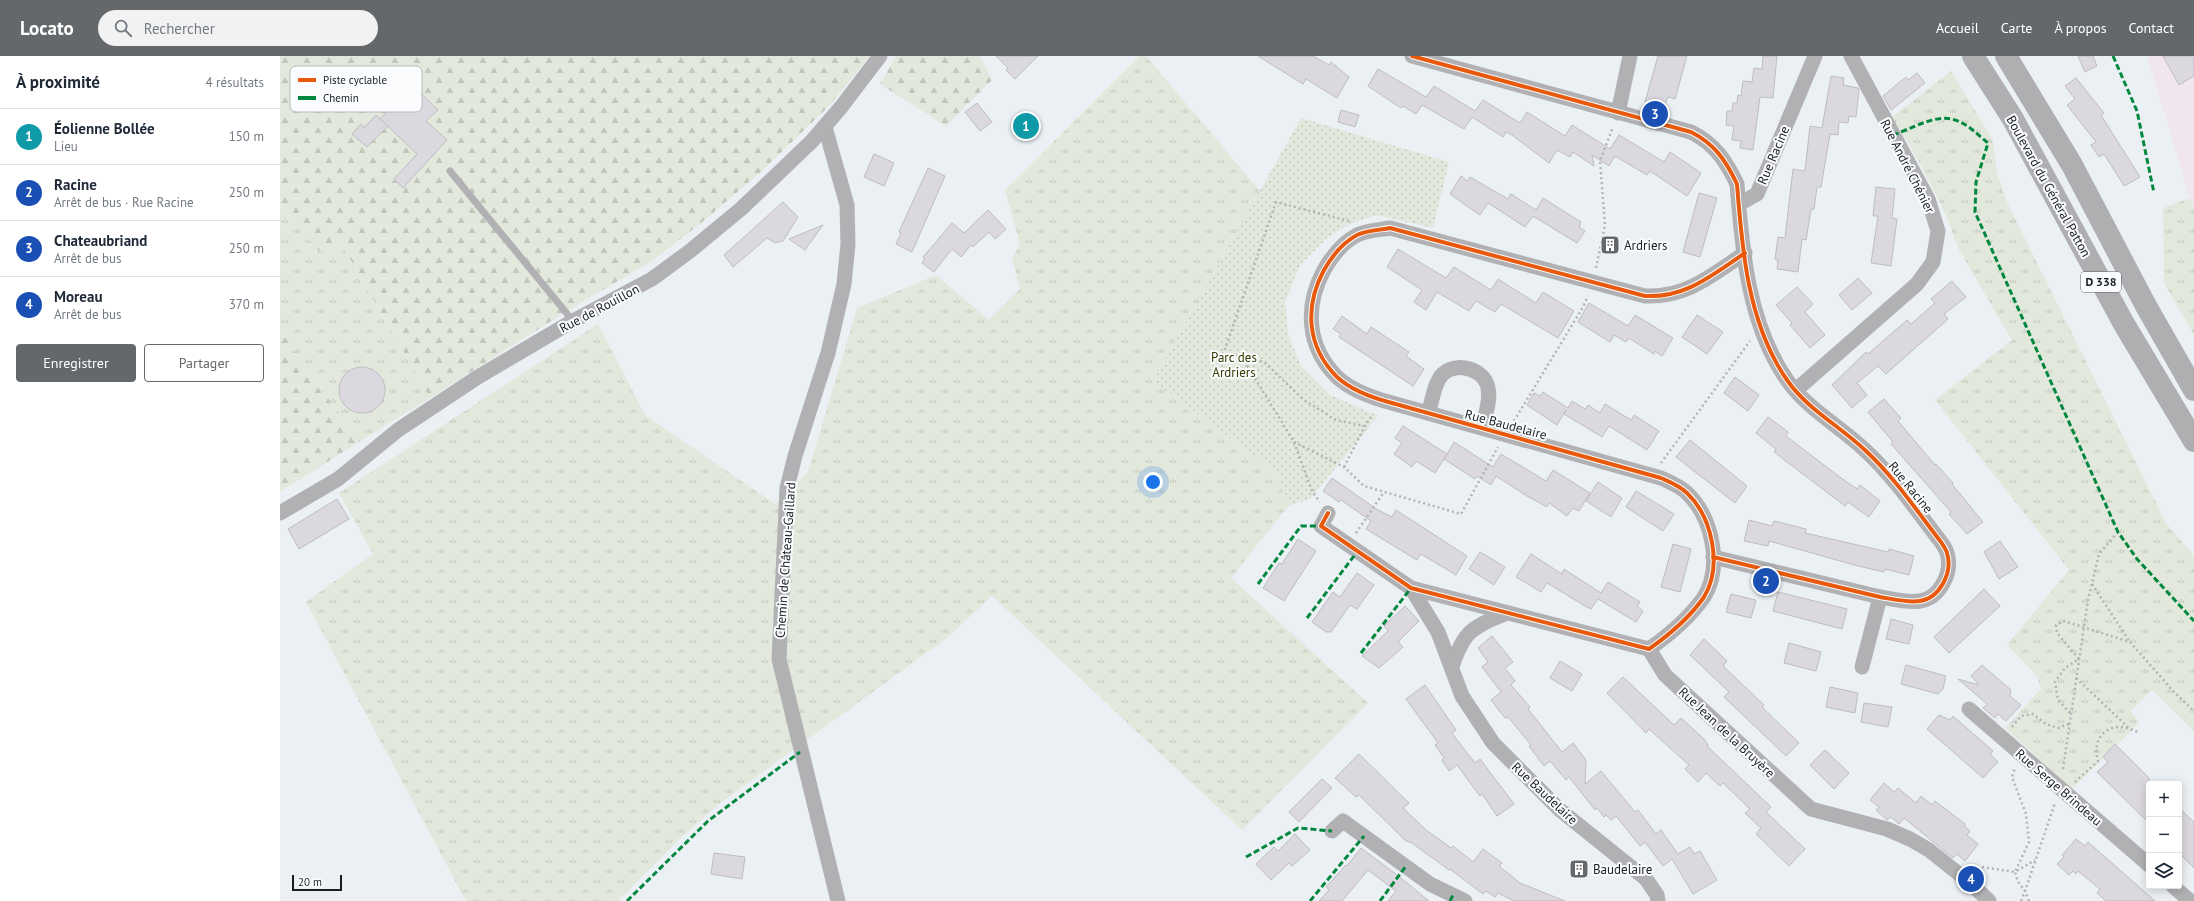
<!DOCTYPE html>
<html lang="fr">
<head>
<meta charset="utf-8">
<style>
  body { margin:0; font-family:"PT Sans",sans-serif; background:#f2f2f3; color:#1f2937 }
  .controls { position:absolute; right:12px; bottom:12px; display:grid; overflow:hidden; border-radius:4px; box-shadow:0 2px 10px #0003 }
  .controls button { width:36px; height:36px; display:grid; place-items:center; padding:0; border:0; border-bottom:1px solid #e0e1e3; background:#fff; color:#1f2937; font:20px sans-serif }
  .scale { position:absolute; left:12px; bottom:10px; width:50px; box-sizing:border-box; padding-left:4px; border:2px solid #1b1e21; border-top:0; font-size:11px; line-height:14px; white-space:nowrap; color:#1b1e21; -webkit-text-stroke:3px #fafcfe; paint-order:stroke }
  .you { position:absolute; left:873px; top:426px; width:14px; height:14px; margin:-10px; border:3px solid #fff; border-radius:50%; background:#1a73e8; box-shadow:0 0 0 6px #1a73e833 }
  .badge { display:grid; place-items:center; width:26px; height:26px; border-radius:50%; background:#64686b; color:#fff; font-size:13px; font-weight:700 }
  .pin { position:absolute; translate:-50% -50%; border:2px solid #fff; box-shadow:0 1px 4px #0006 }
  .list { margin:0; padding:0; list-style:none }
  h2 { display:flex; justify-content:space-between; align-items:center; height:52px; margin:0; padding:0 16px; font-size:17px }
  h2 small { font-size:13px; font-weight:400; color:#747a83 }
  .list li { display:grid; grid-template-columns:26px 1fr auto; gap:12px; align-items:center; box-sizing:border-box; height:56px; padding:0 16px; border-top:1px solid #e0e1e3 }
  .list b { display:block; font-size:15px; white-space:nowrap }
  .list p { margin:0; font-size:13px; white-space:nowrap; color:#747a83 }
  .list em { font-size:13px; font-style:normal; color:#747a83 }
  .actions { display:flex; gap:8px; padding:12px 16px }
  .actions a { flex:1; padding:9px 0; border:1px solid #64686b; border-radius:4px; text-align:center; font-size:14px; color:#64686b }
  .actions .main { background:#64686b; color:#fff }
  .icon { flex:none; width:22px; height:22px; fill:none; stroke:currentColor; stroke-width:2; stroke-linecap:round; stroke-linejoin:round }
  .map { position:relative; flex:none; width:1914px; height:845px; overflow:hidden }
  header { display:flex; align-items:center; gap:24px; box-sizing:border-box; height:56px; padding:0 20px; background:#64686b; color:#fff }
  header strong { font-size:19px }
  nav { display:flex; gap:22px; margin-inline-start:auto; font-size:14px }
  .search { width:280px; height:36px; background:#f2f2f3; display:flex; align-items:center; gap:10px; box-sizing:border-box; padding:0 14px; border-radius:22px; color:#747a83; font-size:15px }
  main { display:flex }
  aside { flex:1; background:#fff }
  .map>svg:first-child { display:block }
  .industrial { fill:#f1e6ed }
  .grass { fill:url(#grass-tufts) }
  .forest { fill:url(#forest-firs) }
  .park { fill:url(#park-dots) }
  .building { fill:#dcd8df; stroke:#bdbdc1 }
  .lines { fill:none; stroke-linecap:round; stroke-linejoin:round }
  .path { stroke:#b2b3b5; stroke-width:2.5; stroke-dasharray:2 3; stroke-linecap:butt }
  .lane { stroke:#b1b1b4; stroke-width:7 }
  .street { stroke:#b1b1b4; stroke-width:15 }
  .highway { stroke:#afafb2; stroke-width:22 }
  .quiet { stroke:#00873e; stroke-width:3; stroke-dasharray:6 3; stroke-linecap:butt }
  .cycleway-casing { stroke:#fafcfe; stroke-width:6 }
  .cycleway { stroke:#e8590c; stroke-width:4 }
  .labels { text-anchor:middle; stroke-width:4; stroke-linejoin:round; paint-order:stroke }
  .shield { fill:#fafcfe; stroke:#5e6163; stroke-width:1 }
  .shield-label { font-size:12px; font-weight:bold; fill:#1b1e21 }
  .street-label { font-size:13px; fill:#1b1e21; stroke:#fafcfe }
  .poi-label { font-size:13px; fill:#1b1e21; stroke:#fafcfe; text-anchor:start }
  .park-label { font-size:13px; fill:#363b01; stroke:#fafcfe }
  .key { fill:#fafcfe; stroke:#b7b9bc; stroke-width:1 }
  .key-label { font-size:11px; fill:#1b1e21 }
</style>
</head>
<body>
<header>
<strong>Locato</strong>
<div class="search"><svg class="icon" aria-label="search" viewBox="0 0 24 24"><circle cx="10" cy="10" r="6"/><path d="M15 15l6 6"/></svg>Rechercher</div>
<nav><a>Accueil</a><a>Carte</a><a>À propos</a><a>Contact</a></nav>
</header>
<main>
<aside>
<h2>À proximité<small>4 résultats</small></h2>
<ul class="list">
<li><span class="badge" style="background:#0f9aa8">1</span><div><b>Éolienne Bollée</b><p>Lieu</p></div><em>150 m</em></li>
<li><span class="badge" style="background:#1a4fb4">2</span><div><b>Racine</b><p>Arrêt de bus · Rue Racine</p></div><em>250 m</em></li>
<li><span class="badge" style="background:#1a4fb4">3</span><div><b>Chateaubriand</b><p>Arrêt de bus</p></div><em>250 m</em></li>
<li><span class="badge" style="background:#1a4fb4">4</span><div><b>Moreau</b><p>Arrêt de bus</p></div><em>370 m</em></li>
</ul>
<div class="actions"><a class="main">Enregistrer</a><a>Partager</a></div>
</aside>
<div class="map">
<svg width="1914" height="845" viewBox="0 0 1914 845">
  <defs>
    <pattern id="grass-tufts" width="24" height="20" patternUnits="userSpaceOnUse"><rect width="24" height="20" fill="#e3e8dc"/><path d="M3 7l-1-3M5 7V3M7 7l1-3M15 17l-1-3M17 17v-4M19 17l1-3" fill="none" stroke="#c2c7bc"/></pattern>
    <pattern id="forest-firs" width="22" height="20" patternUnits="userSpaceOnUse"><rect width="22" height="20" fill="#e3e8dc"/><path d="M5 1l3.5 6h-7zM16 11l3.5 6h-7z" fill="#c2c7bc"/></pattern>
    <pattern id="park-dots" width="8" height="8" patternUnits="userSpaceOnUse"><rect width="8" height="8" fill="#e3e8dc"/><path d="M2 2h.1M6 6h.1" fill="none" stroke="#c2c7bc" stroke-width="1.8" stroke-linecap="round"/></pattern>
  </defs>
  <rect width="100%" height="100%" fill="#ebf0f5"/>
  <!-- industrial -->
  <polygon class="industrial" points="1867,0 1914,0 1914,156 1910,142"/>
  <!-- grass -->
  <g class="grass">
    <polygon points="860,0 866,0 980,135 873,325 997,416 1008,450 951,522 1088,647 962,774 712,540 667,582 439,748 402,781 338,845 186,845 26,546 93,498 59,437 318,268 365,359 495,448 528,416 577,252 656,219 709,264 740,233 732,203 740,188 725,134"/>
    <polygon points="1671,15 1713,84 1717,117 1726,144 1886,467 1914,500 1914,675 1872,634 1851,655 1859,667 1792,733 1725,672 1761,633 1758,621 1727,589 1789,514 1655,344 1732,284 1679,194 1666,159 1637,102 1612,61"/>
    <polygon points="1910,142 1914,156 1914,279 1884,227 1883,152"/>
    <polygon points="0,148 41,197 61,187 150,342 79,386 0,274"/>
  </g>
  <!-- forest -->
  <g class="forest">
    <polygon points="0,0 590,0 549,50 483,114 420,168 372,205 287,255 150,342 61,187 41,197 0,148"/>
    <polygon points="616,0 700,0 712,24 666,70 600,28"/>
    <polygon points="0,274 79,386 0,436"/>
  </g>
  <!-- park -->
  <polygon class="park" points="1021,62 1169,106 1153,172 1097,159 1067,169 1046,183 1020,209 1005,246 1008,278 1021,310 1050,339 1098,360 1030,443 1008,450 997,416 873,325"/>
  <!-- building -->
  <g class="building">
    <polygon points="716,0 758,0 735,23 726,14 728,12"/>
    <polygon points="978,0 1033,0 1049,9 1051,6 1069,21 1057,42 1026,23 1023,28"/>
    <polygon points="1378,0 1407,0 1395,43 1388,41 1383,52 1365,46"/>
    <polygon points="1483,0 1497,0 1493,42 1480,41 1473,94 1460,92 1461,85 1452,84 1454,70 1446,69 1447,55 1452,55 1453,47 1457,47 1458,39 1461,40 1463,25 1472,26 1474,12 1482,13"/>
    <polygon points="1798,0 1813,0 1817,10 1805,16"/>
    <polygon points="1883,0 1914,0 1914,20 1899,29"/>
    <polygon points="1098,13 1146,41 1154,30 1195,55 1203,44 1240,67 1247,56 1285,80 1292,69 1330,93 1339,79 1384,106 1390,96 1421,117 1407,140 1370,115 1367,119 1335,100 1329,110 1312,99 1314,110 1293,96 1290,101 1277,94 1269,107 1232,79 1226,76 1223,81 1192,61 1184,73 1142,49 1136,58 1123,50 1121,52 1088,30"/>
    <polygon points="1637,17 1645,27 1611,54 1603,40 1626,21 1628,24"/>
    <polygon points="1551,20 1564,22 1563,29 1578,32 1579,34 1576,61 1569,60 1568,67 1559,66 1558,79 1550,78 1541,131 1537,131 1534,153 1531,153 1526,184 1522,183 1518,216 1497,213 1498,204 1495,203 1498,181 1505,182 1513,113 1525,115 1530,70 1542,72"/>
    <polygon points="1796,22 1824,57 1821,59 1860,121 1844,130 1824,98 1819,101 1811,89 1816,86 1787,49 1795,43 1785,30"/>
    <polygon points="132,29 158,54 146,65 167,84 123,132 114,123 137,98 100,63"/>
    <polygon points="697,47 712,66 700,75 685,56"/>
    <polygon points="1061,54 1079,59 1075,71 1058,66"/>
    <polygon points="96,59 108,70 87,91 72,78 81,68 84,72"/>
    <polygon points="594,98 614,107 604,130 584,121"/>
    <polygon points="648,112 665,120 632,196 616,188 621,177 619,176"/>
    <polygon points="1181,120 1187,125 1190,121 1228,143 1231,138 1256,154 1263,142 1301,166 1299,171 1305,175 1297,187 1253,160 1245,171 1208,147 1200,159 1170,138"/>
    <polygon points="1596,131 1615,133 1612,162 1617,163 1611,210 1591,207 1598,160 1593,160"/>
    <polygon points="1419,137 1437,142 1420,201 1403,196"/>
    <polygon points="503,146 518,161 503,185 495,187 487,182 453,211 444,199"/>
    <polygon points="708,154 726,173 715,183 709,176 693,191 691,189 681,201 672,193 654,216 642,207 645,202 643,201 672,167 684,177"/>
    <polygon points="543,169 525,194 509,183"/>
    <polygon points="1118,193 1166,222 1174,211 1211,234 1218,223 1256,247 1263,236 1294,255 1278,282 1221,248 1215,256 1196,245 1189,255 1157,236 1146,254 1134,246 1142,234 1107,211"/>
    <polygon points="1578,222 1592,237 1572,254 1559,239"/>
    <polygon points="1672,225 1686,241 1664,258 1668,263 1606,318 1598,310 1577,327 1587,339 1572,352 1552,329 1586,296 1588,298 1627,264 1631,268 1655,247 1651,243"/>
    <polygon points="1517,231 1533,248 1525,256 1545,279 1530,292 1510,269 1512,267 1496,249"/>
    <polygon points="1309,247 1348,270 1355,259 1393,282 1382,300 1375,295 1374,298 1349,282 1346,286 1334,279 1330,286 1298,266"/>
    <polygon points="1417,259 1443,276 1427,298 1402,281"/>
    <polygon points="1062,260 1087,278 1091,271 1129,296 1126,300 1144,313 1133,330 1059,281 1061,278 1053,273"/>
    <circle cx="82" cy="334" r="23"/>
    <polygon points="1455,321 1479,339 1468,355 1444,337"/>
    <polygon points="1263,336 1288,352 1292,345 1305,353 1308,349 1320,357 1325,348 1351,364 1354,359 1379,375 1367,394 1329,370 1322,381 1284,358 1286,354 1277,369 1247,349 1254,337 1260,340"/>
    <polygon points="1604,343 1621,362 1618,365 1655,409 1656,408 1673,427 1672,428 1703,466 1687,478 1669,458 1671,456 1611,388 1613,386 1588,356"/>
    <polygon points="1488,361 1508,376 1506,380 1557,419 1577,433 1580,429 1600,445 1589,461 1568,446 1565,450 1494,396 1496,393 1476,377"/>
    <polygon points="1123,370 1167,398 1155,417 1136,405 1132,411 1114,398 1122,387 1115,382"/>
    <polygon points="1410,384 1467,430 1455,447 1396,401"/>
    <polygon points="1174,386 1213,411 1221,398 1266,425 1273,414 1310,437 1299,455 1293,452 1287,460 1269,447 1267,451 1247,440 1216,420 1211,429 1197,420 1195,423 1164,403"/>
    <polygon points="1052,422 1098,454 1112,461 1116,454 1187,500 1176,519 1141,498 1137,504 1086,473 1091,465 1061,444 1059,446 1043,435"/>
    <polygon points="1318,426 1342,442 1331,461 1306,445"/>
    <polygon points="1356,435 1394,458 1383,475 1346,451"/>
    <polygon points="57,443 69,463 19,493 8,473"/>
    <polygon points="1469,464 1492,470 1494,465 1526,473 1525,477 1608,496 1609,493 1634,500 1629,519 1605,513 1604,516 1578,510 1489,485 1488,490 1464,485"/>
    <polygon points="1018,483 1036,495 1004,545 983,532 999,507 1002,508"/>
    <polygon points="1720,485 1738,511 1719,523 1704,496"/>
    <polygon points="1393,488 1411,493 1400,536 1381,531"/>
    <polygon points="1200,496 1225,511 1214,529 1189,513"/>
    <polygon points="1251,498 1282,518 1284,513 1321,537 1328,526 1360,546 1357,550 1363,555 1356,566 1318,543 1311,553 1305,550 1267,527 1261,536 1236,521"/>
    <polygon points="1077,517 1094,529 1077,553 1070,549 1051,576 1046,576 1032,566 1053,536 1060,541"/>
    <polygon points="1704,533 1720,550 1669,597 1654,581"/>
    <polygon points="1498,536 1567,553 1562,573 1493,555"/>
    <polygon points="1451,538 1476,544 1471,562 1446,556"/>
    <polygon points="1125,550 1139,565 1118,586 1123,591 1099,612 1082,600 1108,575 1104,570"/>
    <polygon points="1611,563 1633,569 1629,588 1606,583"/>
    <polygon points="1212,580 1233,606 1225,612 1235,625 1231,629 1250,651 1248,653 1282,696 1293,687 1306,704 1305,728 1321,715 1355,756 1358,754 1376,778 1381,774 1398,798 1410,791 1414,798 1420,795 1437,824 1413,838 1392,803 1383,810 1365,786 1360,790 1336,760 1331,764 1326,759 1324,761 1317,752 1315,754 1289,721 1286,724 1270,705 1264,710 1249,690 1251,689 1228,661 1225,662 1211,644 1221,636 1202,611 1208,606 1198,592"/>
    <polygon points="1424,583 1447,605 1443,610 1484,649 1482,651 1519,687 1506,700 1444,641 1449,636 1410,599"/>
    <polygon points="1509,587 1541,596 1536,615 1504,607"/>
    <polygon points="1280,605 1302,618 1292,635 1270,622"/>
    <polygon points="1626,609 1666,620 1663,633 1658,638 1621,628"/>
    <polygon points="1702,609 1731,634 1730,640 1741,649 1726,665 1718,658 1715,662 1703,652 1707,648 1678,623 1699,629 1691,620"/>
    <polygon points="1343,621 1394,669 1401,662 1424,683 1428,689 1427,690 1491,751 1486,756 1525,793 1509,810 1476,778 1481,772 1465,757 1470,753 1443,727 1440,730 1426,717 1418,726 1405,713 1409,709 1369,673 1366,677 1327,637"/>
    <polygon points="1145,629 1176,674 1172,677 1181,689 1195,707 1200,703 1234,748 1217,760 1202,738 1200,740 1177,709 1169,715 1162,704 1164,702 1155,689 1158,687 1126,643"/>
    <polygon points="1550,631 1578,637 1575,657 1546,651"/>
    <polygon points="1584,647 1612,651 1608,671 1581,666"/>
    <polygon points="1659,659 1670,664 1673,660 1713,695 1710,698 1718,706 1703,722 1647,673"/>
    <polygon points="1835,688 1869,722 1869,767 1817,716 1828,706 1823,701"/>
    <polygon points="1545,694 1569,717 1554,733 1530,709"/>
    <polygon points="1079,698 1129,747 1123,752 1146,774 1171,792 1173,790 1193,806 1203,793 1222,807 1219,810 1240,827 1285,845 1234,845 1218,837 1215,841 1206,835 1203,838 1170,813 1169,814 1132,787 1126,785 1079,739 1076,741 1055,722"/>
    <polygon points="1042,723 1052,732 1019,766 1009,756"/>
    <polygon points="1604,727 1614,736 1618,732 1636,747 1641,740 1652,749 1655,745 1685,768 1684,770 1690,775 1687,779 1698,788 1685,805 1677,798 1673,802 1624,762 1619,768 1611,761 1607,764 1596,754 1599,751 1590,744"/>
    <polygon points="1899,752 1914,766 1914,812 1899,797"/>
    <polygon points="1015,778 1030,794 1012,810 1009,807 991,824 976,808 994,791 998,795"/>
    <polygon points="1796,783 1805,790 1808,786 1875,845 1826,845 1817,837 1820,833 1798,815 1796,818 1793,815 1789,819 1777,808 1784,801 1782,799"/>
    <polygon points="1081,792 1121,822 1149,845 1108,845 1116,835 1088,814 1062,845 1039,845 1049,834 1046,831 1066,809 1067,810"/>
    <polygon points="434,797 465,801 462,823 431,818"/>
  </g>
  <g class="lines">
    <!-- path -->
    <g class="path">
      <polyline points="1069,165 996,146 943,299 962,300 984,306 1024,344 1056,364 1085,370"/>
      <polyline points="1316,212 1325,169 1320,105 1333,71"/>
      <polyline points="962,301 1014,386 1032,435 1040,446"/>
      <polyline points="1234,365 1303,251 1308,240"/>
      <polyline points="1014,386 1064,411 1084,430 1181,458 1218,391"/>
      <polyline points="1381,407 1470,285"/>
      <polyline points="1064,411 1085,370 1093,358"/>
      <polyline points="1076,477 1104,436"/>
      <polyline points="1812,528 1850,586"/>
      <polyline points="1796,622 1850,673 1858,676"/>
      <polyline points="1790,657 1778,644 1775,626 1785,612 1799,603 1777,577 1776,569 1784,565 1850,586 1894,636 1914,655"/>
      <polyline points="1732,671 1741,660 1753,658 1766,668 1778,672 1789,668"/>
      <polyline points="1783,713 1808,544 1819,498 1838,476"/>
      <path d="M1795,726L1818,705C1811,682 1828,665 1850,673"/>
      <polyline points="1699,815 1702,811 1735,816 1749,786 1746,758 1732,721 1735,712"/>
      <polyline points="1741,845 1745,835 1738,826 1735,816 1755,804"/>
      <polyline points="1749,845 1745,835 1775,747"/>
    </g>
    <!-- lane -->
    <polyline class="lane" points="170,115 293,265"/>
    <!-- street -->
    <g class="street">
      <path d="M1132,0L1411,76C1435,88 1446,105 1457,128C1462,194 1468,268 1507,324C1527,353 1560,370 1586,395C1614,421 1637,455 1661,486C1663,489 1666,493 1667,497C1673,516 1660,542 1640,545C1627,547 1613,543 1600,541L1433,501"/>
      <polyline points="1338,57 1350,0"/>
      <polyline points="545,71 567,149 568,188 564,228 548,297 515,400 507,432 499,603 558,845"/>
      <polyline points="1459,148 1477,138 1535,0"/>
      <polyline points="1516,334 1637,228 1653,206 1658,175 1648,143 1571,0"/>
      <path d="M1148,357C1152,347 1153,334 1158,325C1168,303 1204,310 1208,332C1211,345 1205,359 1202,372"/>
      <polyline points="0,457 58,423 118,374 198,321 293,265 372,223 410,195 462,152 532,85 562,50 600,0"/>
      <path d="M1048,457L1041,470L1131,532L1369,593C1389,579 1410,561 1424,541C1443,510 1432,461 1407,437C1400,430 1390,426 1381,422L1112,347C1093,342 1072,335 1057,321C1027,291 1024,251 1044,214C1052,200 1062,187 1077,179C1087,174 1099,174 1110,172L1365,240C1406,242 1432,219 1465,197"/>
      <polyline points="1131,532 1158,576 1182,640 1213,687 1280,754 1366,823 1377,839 1378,845"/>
      <polyline points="1369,593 1385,619 1531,753 1607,773 1630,783 1649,794 1689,826 1709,845"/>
      <path d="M1172,611C1184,574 1193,571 1227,557"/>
      <polyline points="1582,611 1600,541"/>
      <polyline points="1689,653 1869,809"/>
      <polyline points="1052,775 1063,765 1150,828 1185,845"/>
      <polyline points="1893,830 1910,845"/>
    </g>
    <!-- highway -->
    <g class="highway">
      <polyline points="1693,0 1733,63 1844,268 1914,385"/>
      <polyline points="1726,0 1792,109 1866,250 1914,334"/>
    </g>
    <!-- quiet -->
    <g class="quiet">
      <polyline points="1833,0 1857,55 1874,137"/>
      <path d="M1613,79C1631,73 1657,57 1675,64C1688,68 1698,79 1708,87L1696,126L1695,156L1838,476L1857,503L1914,565"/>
      <polyline points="978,528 1021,470 1041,470"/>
      <polyline points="1027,562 1077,496"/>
      <polyline points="1081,597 1131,532"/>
      <polyline points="966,801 1018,772 1052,775"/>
      <polyline points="347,845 428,765 520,696"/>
      <polyline points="1030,845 1084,780"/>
      <polyline points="1100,845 1126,810"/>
      <polyline points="1170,845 1173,839"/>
    </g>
    <defs>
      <g id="cycleway">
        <path d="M1132,0L1411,76C1435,88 1446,105 1457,128C1462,194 1468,268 1507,324C1527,353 1560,370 1586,395C1614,421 1637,455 1661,486C1663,489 1666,493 1667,497C1673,516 1660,542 1640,545C1627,547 1613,543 1600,541L1433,501"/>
        <path d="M1048,457L1041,470L1131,532L1369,593C1389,579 1410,561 1424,541C1443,510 1432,461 1407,437C1400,430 1390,426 1381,422L1112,347C1093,342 1072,335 1057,321C1027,291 1024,251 1044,214C1052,200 1062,187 1077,179C1087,174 1099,174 1110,172L1365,240C1406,242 1432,219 1465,197"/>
      </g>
    </defs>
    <!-- cycleway casing -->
    <use href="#cycleway" class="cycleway-casing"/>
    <!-- cycleway -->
    <use href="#cycleway" class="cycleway"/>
  </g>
  <!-- icons -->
  <defs>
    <symbol id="building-square" viewBox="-11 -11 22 22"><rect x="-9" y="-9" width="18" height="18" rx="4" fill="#64686b" stroke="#fafcfe"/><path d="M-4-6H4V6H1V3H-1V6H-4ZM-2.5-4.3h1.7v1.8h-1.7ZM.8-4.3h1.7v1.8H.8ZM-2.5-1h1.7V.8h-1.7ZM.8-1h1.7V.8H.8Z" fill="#fff"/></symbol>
  </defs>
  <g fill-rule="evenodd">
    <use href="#building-square" x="1319" y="178" width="22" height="22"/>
    <use href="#building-square" x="1288" y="802" width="22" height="22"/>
  </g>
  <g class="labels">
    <!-- shield labels -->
    <rect class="shield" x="1801" y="216" width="40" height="20" rx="3"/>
    <g class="shield-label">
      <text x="1821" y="230">D 338</text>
    </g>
    <!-- street labels -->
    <g class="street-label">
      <text transform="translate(1493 99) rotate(-67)" y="5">Rue Racine</text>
      <text transform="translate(1628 110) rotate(63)" y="5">Rue André Chénier</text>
      <text transform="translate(1769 130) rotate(61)" y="5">Boulevard du Général Patton</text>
      <text transform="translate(319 252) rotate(-28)" y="5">Rue de Rouillon</text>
      <text transform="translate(1226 368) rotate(15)" y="5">Rue Baudelaire</text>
      <text transform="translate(1631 431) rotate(51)" y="5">Rue Racine</text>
      <text transform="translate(505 504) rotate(-86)" y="5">Chemin de Château-Gaillard</text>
      <text transform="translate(1447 676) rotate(43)" y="5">Rue Jean de la Bruyère</text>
      <text transform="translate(1779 731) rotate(41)" y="5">Rue Serge Brindeau</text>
      <text transform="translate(1265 737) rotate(43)" y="5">Rue Baudelaire</text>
    </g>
    <!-- poi labels -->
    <g class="poi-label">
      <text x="1344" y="194">Ardriers</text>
      <text x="1313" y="818">Baudelaire</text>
    </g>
    <!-- park labels -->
    <g class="park-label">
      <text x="954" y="306">Parc des<tspan x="954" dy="15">Ardriers</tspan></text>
    </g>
  </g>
  <!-- legend -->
  <rect x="10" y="10" width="132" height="46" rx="6" class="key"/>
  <rect x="18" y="22" width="18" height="4" fill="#e8590c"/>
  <rect x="18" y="40" width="18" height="4" fill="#00873e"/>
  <g class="key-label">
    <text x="43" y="28">Piste cyclable</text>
    <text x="43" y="46">Chemin</text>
  </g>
</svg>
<div class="controls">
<button>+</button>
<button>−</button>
<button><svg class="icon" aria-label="layers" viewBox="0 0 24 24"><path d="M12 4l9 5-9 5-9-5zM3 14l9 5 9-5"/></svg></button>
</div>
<div class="scale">20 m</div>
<div class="you"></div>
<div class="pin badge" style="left:746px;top:70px;background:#0f9aa8">1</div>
<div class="pin badge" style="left:1486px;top:525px;background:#1a4fb4">2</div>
<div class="pin badge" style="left:1375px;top:58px;background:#1a4fb4">3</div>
<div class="pin badge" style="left:1691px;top:823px;background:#1a4fb4">4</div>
</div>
</main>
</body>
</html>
